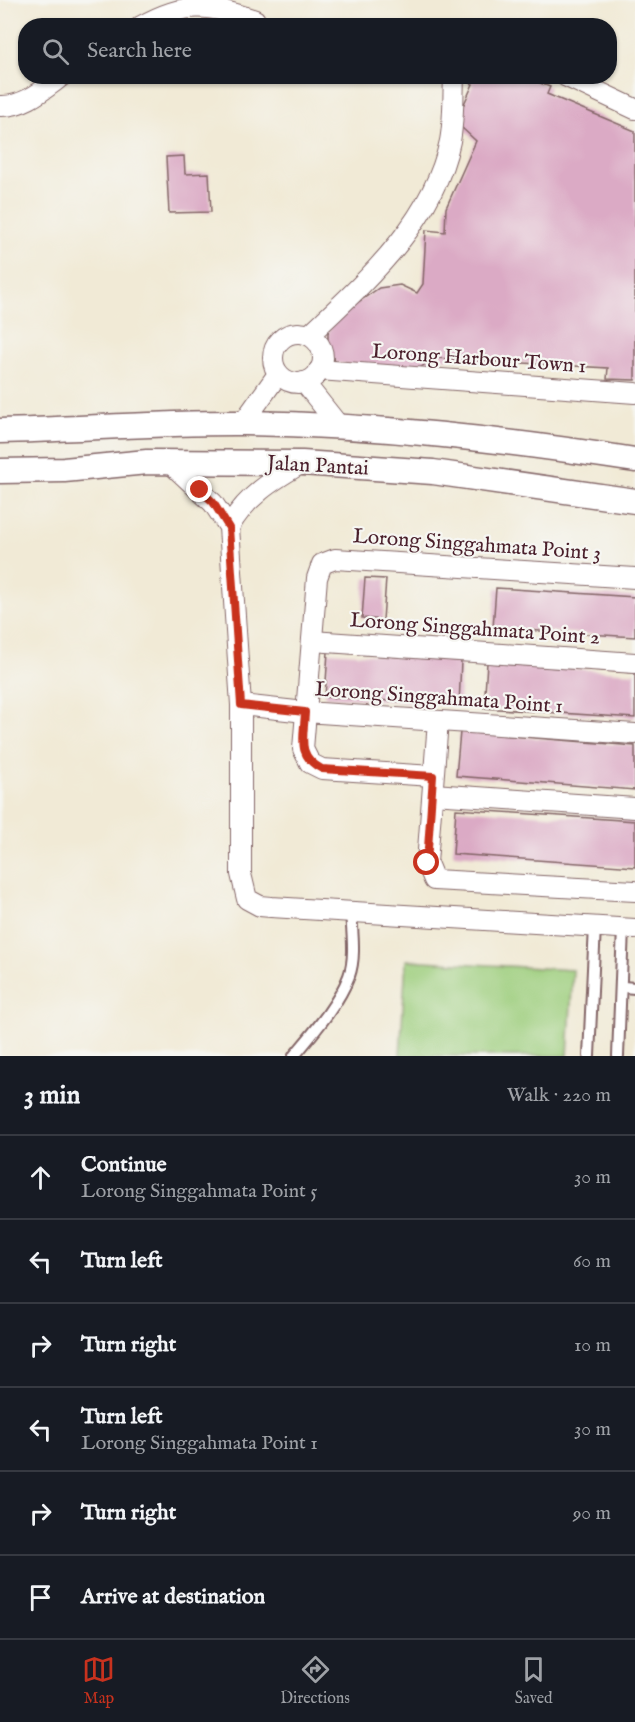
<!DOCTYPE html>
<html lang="en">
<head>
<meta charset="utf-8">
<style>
  body { margin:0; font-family:"IM FELL English",serif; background:#20242c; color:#f1f3f6 }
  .stop { position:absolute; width:18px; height:18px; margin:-14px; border:4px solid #c8321e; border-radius:50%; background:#fff }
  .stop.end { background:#c8321e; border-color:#fff; box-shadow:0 2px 6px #0008 }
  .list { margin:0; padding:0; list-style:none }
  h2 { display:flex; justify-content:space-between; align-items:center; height:78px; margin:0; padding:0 24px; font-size:26px }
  h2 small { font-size:20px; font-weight:400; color:#9ea1a6 }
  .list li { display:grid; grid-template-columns:39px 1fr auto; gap:18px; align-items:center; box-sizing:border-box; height:84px; padding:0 24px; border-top:2px solid #363941 }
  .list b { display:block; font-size:22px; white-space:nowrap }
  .list p { margin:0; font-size:20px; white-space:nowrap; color:#9ea1a6 }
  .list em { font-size:20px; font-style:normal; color:#9ea1a6 }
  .icon { flex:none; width:33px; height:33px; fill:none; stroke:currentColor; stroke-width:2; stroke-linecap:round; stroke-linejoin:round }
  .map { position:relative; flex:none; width:635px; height:1056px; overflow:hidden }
  .search { position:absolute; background:#171b24; box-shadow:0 2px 4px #0004; left:18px; right:18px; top:18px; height:66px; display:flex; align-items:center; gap:15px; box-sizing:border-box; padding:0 21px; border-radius:24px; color:#9ea1a6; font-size:22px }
  .sheet { height:582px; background:#171b24 }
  nav { display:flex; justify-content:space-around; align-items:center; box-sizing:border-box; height:84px; border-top:2px solid #363941; background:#171b24; font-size:16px; color:#9ea1a6 }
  nav a { display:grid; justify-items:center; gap:3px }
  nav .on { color:#c8321e }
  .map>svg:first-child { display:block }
  .green { fill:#9ccd7c; stroke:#737654; stroke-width:1.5 }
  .building { fill:#dbaac5 }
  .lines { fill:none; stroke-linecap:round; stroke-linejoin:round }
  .service-casing { stroke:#846667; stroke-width:14 }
  .minor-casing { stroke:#846667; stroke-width:22 }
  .tertiary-casing { stroke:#846667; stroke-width:27 }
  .service { stroke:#fff; stroke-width:10 }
  .minor { stroke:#fff; stroke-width:20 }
  .tertiary { stroke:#fff; stroke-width:24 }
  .route { stroke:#c8321e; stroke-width:8 }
  .labels { text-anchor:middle; stroke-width:4.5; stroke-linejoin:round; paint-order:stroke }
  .street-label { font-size:21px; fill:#4a1f2b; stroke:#f6f6f2 }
</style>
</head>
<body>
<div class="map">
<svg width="635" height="1056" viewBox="0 0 635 1056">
  <rect width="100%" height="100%" fill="#f6f6f2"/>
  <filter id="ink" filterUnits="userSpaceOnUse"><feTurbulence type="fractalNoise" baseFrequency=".0167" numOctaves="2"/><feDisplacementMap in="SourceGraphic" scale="12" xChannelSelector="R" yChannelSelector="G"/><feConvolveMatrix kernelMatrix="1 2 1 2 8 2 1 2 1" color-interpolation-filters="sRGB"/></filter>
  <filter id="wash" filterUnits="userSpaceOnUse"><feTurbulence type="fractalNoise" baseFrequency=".008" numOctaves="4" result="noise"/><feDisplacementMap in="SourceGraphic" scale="24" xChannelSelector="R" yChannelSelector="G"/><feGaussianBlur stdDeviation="1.35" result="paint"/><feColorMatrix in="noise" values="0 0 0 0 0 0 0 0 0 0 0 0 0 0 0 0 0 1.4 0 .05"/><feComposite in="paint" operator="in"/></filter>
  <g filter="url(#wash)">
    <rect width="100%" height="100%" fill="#f1ead6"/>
    <!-- green -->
    <polygon class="green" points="406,960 573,970 568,1056 400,1056"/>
    <g id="blocks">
      <!-- building -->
      <g class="building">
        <polygon points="473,76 523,76 550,87 547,94 635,131 635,380 607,379 608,368 434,358 414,372 336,363 328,353 328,333 332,324 341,314 379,288 400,285 417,293 423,284 426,230 445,232 446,208 476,141 461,127 460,102 464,104 473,84 469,82"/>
        <polygon points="184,156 185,174 209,173 211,212 169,213 166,157"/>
        <polygon points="365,578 386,579 383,620 362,618"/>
        <polygon points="496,588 635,597 635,637 493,628"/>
        <polygon points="328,652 461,661 459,705 325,697"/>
        <polygon points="487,663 635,673 635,718 484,708"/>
        <polygon points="460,732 635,746 635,790 456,776"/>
        <polygon points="456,809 635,821 635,867 453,854"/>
      </g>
    </g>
  </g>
  <g filter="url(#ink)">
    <use href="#blocks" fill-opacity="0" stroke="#846667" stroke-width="1.5"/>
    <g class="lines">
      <defs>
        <g id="service">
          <polyline points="623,987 635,988"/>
          <path d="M294,1056C313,1033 338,1005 349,976C356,957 352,932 351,912"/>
          <polyline points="589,1056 595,926"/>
          <polyline points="618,1056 623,928"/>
        </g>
        <g id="minor">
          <path d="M141,26C186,1 208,4 255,20"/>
          <polyline points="565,76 635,109"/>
          <path d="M0,106C24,107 43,90 62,76"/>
          <circle cx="298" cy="358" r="25"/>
          <path d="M309,335C366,281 433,222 450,141C454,120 453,98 454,76"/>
          <polyline points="319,370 635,393"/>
          <polyline points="304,382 339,426"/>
          <polyline points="243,423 278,374"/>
          <polyline points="168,461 213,503 229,527 241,705 241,874 247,899 260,906 271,907 635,929"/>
          <path d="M229,527C247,496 271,481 302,463"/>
          <polyline points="312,641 635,663"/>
          <polyline points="241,705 305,712 635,734"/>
          <polyline points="438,721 427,863 434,880 635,891"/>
          <polyline points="433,776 322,769 310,763 303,749 317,578 322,564 335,559 635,578"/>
          <polyline points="433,794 635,808"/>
        </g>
        <g id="tertiary">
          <path d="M0,431C82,429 164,422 246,423C377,425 505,440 635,460"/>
          <polyline points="0,471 64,470 147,462 302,463 433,472 635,501"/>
        </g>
      </defs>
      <!-- service casing -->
      <use href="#service" class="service-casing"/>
      <!-- minor casing -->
      <use href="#minor" class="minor-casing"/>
      <!-- tertiary casing -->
      <use href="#tertiary" class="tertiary-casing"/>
      <!-- service -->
      <use href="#service" class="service"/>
      <!-- minor -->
      <use href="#minor" class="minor"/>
      <!-- tertiary -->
      <use href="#tertiary" class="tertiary"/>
    </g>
  </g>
  <g class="lines" filter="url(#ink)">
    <!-- route -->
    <path class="route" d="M200,490L213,502L229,528L241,705L305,712C304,737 296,756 322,769L433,776L427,863"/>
  </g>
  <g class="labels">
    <!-- street labels -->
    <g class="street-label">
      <text transform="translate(479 358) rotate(4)" y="7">Lorong Harbour Town 1</text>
      <text transform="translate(318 465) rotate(3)" y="7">Jalan Pantai</text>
      <text transform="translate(477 544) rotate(4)" y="7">Lorong Singgahmata Point 3</text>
      <text transform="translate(475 628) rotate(4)" y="7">Lorong Singgahmata Point 2</text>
      <text transform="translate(439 697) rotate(4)" y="7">Lorong Singgahmata Point 1</text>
    </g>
  </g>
</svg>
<div class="stop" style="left:427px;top:863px"></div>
<div class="stop end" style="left:200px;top:490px"></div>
<div class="search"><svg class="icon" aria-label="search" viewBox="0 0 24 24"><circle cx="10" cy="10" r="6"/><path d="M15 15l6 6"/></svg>Search here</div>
</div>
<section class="sheet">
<h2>3 min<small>Walk · 220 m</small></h2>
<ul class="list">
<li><svg class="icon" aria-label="ahead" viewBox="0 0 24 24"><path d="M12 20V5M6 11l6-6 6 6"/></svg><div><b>Continue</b><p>Lorong Singgahmata Point 5</p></div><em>30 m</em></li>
<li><svg class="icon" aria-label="left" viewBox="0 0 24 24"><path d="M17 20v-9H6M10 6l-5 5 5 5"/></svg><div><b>Turn left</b></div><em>60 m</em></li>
<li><svg class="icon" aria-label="right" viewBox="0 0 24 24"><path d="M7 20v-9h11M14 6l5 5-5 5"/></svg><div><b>Turn right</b></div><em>10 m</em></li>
<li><svg class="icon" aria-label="left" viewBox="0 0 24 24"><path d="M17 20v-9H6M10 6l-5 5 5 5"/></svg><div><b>Turn left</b><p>Lorong Singgahmata Point 1</p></div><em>30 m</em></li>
<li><svg class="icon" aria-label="right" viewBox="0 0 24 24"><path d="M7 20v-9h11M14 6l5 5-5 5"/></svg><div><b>Turn right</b></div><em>90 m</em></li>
<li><svg class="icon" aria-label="arrive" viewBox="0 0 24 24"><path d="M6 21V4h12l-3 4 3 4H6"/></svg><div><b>Arrive at destination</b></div></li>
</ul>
</section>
<nav>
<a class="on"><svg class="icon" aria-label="map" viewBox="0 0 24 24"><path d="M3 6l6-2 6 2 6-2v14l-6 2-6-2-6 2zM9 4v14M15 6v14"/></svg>Map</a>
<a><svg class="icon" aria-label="directions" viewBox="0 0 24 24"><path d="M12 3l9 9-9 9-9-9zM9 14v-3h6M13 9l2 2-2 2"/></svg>Directions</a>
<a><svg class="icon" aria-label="saved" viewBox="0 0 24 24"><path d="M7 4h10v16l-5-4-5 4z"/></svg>Saved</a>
</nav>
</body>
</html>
